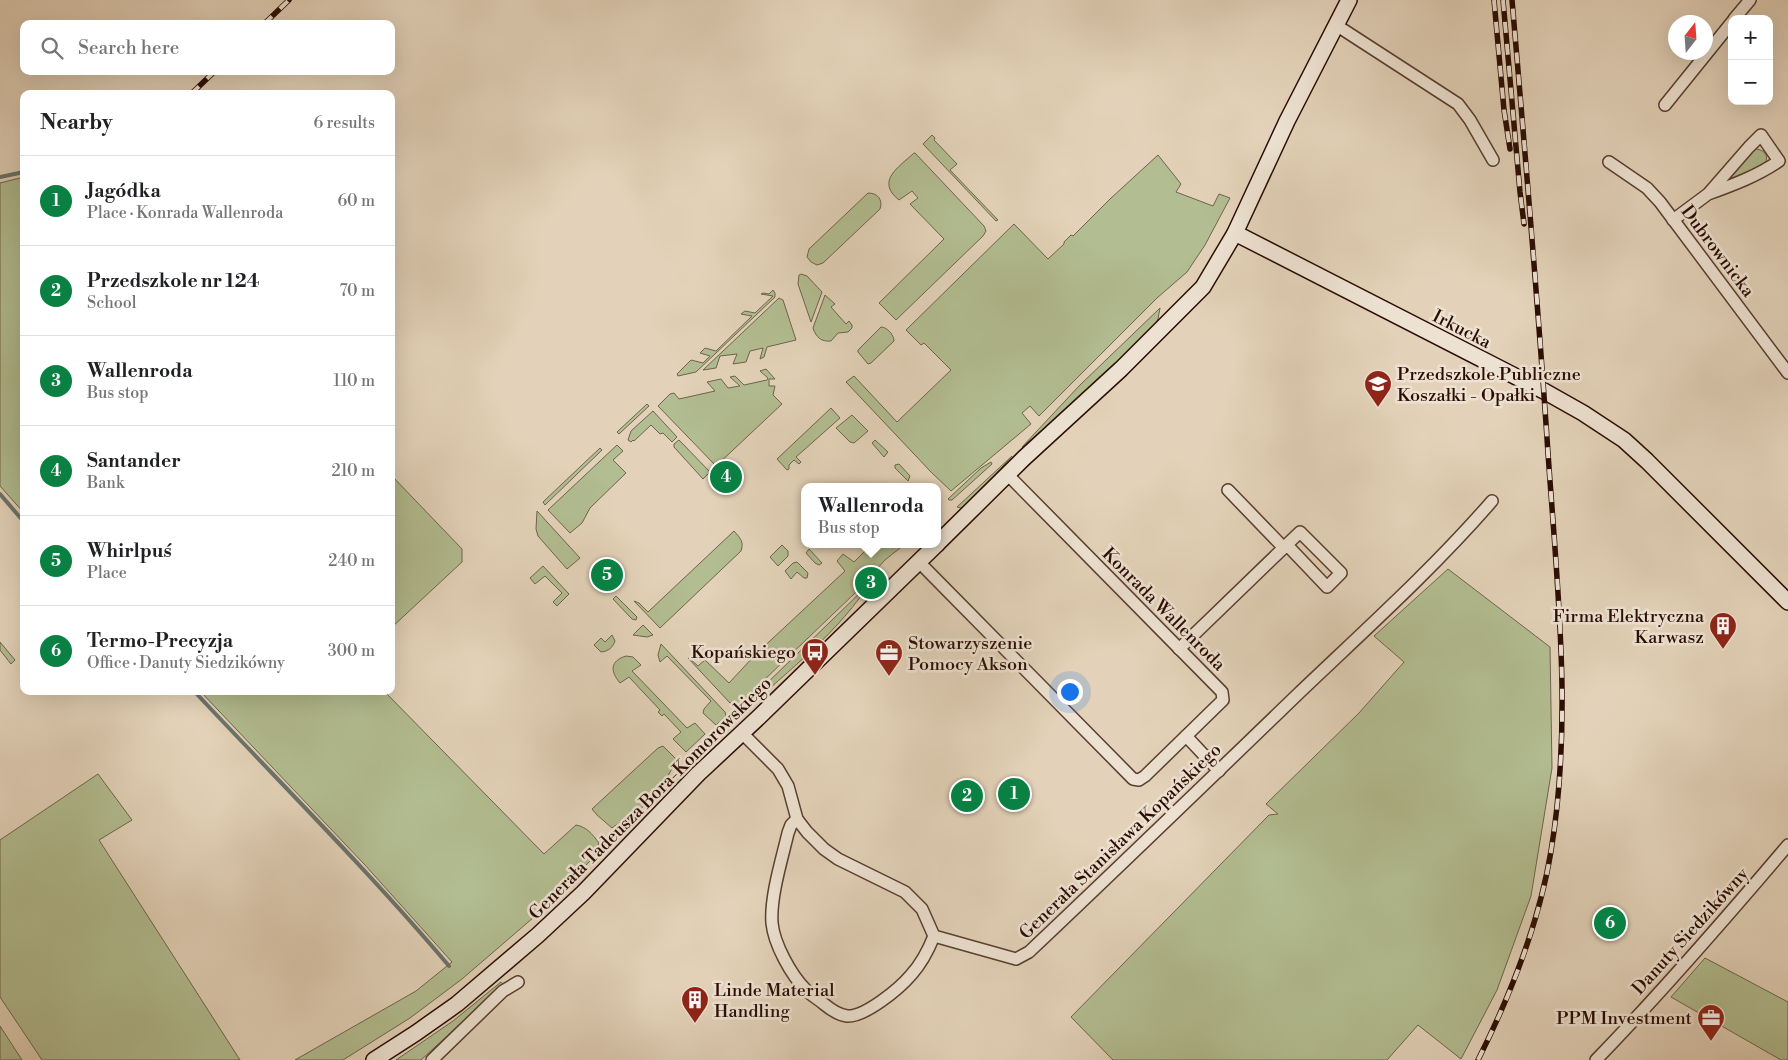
<!DOCTYPE html>
<html lang="en">
<head>
<meta charset="utf-8">
<style>
  body { margin:0; font-family:"Libre Bodoni",serif; background:#f6f6f6; color:#202124 }
  .controls { position:absolute; right:15px; top:15px; display:grid; overflow:hidden; border-radius:10px; box-shadow:0 5px 20px #0002 }
  .controls button { width:45px; height:45px; display:grid; place-items:center; padding:0; border:0; border-bottom:1px solid #e0e0e0; background:#fff; color:#202124; font:25px sans-serif }
  .compass { position:absolute; left:1668px; top:15px; width:45px; height:45px; border-radius:50%; background:#fff; box-shadow:0 5px 20px #0002; rotate:17deg }
  .you { position:absolute; left:1069px; top:691px; width:18px; height:18px; margin:-12px; border:4px solid #fff; border-radius:50%; background:#1a73e8; box-shadow:0 0 0 8px #1a73e833 }
  .badge { display:grid; place-items:center; width:32px; height:32px; border-radius:50%; background:#0b8043; color:#fff; font-size:16px; font-weight:700 }
  .pin { position:absolute; translate:-50% -50%; border:2px solid #fff; box-shadow:0 1px 5px #0006 }
  .popup { position:absolute; left:801px; top:483px; width:140px; height:65px; box-sizing:border-box; display:grid; place-content:center; border-radius:10px; background:#fff; filter:drop-shadow(0 1px 4px #0005); font-size:16px; white-space:nowrap; color:#757577 }
  .popup b { font-size:19px; color:#202124 }
  .popup::after { content:''; position:absolute; left:50%; top:100%; margin-left:-10px; border:10px solid transparent; border-top-color:#fff }
  .list { margin:0; padding:0; list-style:none }
  h2 { display:flex; justify-content:space-between; align-items:center; height:65px; margin:0; padding:0 20px; font-size:21px }
  h2 small { font-size:16px; font-weight:400; color:#757577 }
  .list li { display:grid; grid-template-columns:32px 1fr auto; gap:15px; align-items:center; box-sizing:border-box; height:90px; padding:0 20px; border-top:1px solid #e0e0e0 }
  .list b { display:block; font-size:19px; white-space:nowrap }
  .list p { margin:0; font-size:16px; white-space:nowrap; color:#757577 }
  .list em { font-size:16px; font-style:normal; color:#757577 }
  .icon { flex:none; width:28px; height:28px; fill:none; stroke:currentColor; stroke-width:2; stroke-linecap:round; stroke-linejoin:round }
  .map { position:relative; flex:none; width:1788px; height:1060px; overflow:hidden }
  .search { position:absolute; background:#fff; box-shadow:0 5px 20px #0002; left:20px; top:20px; width:375px; height:55px; display:flex; align-items:center; gap:12px; box-sizing:border-box; padding:0 18px; border-radius:10px; color:#757577; font-size:19px }
  .panel { position:absolute; background:#fff; box-shadow:0 5px 20px #0002; left:20px; top:90px; width:375px; height:605px; border-radius:10px }
  .map>svg:first-child { display:block }
  .green { fill:#b2bd91; stroke:#6e644a }
  .lines { fill:none; stroke-linecap:round; stroke-linejoin:round }
  .stream { stroke:#6b736b; stroke-width:4 }
  .street-casing { stroke:#593e30; stroke-width:14 }
  .secondary-casing { stroke:#2b0c03; stroke-width:18 }
  .street { stroke:#ede2d2; stroke-width:11 }
  .secondary { stroke:#ede2d2; stroke-width:15 }
  .rail-casing { stroke:#2b0c03; stroke-width:5.5 }
  .rail { stroke:#ede2d2; stroke-width:4; stroke-dasharray:11; stroke-linecap:butt }
  .labels { text-anchor:middle; stroke-width:5; stroke-linejoin:round; paint-order:stroke }
  .street-label { font-size:18px; fill:#2b0c03; stroke:#ede2d2 }
  .poi-label { font-size:18px; fill:#2b0c03; stroke:#ede2d2; text-anchor:start }
</style>
</head>
<body>
<div class="map">
<svg width="1788" height="1060" viewBox="0 0 1788 1060">
  <rect width="100%" height="100%" fill="#e3d2b9"/>
  <filter id="stains"><feTurbulence type="fractalNoise" baseFrequency=".004" numOctaves="4"/><feColorMatrix values="0 0 0 0 .2 0 0 0 0 .09 0 0 0 0 .02 0 0 0 .5 -.17"/></filter>
  <radialGradient id="worn" r=".72"><stop offset=".6" stop-color="#630" stop-opacity="0"/><stop offset="1" stop-color="#630" stop-opacity=".3"/></radialGradient>
  <!-- green -->
  <g class="green">
    <polygon points="932,135 935,138 934,140 957,164 950,170 998,220 996,221 923,144"/>
    <path d="M1756,149C1765,150 1769,156 1765,163L1725,185L1723,183L1752,151Z"/>
    <path d="M914,153H915L984,226L986,231L983,236L896,320L879,303L944,239L910,204L918,198L912,191L899,200C875,181 899,167 914,153Z"/>
    <polygon points="1158,155 1181,184 1176,192 1213,206 1219,194 1230,198 1205,245 1187,272 1157,298 1039,416 1030,406 1022,413 1031,424 951,491 931,472 846,382 854,376 897,422 951,370 924,343 921,345 906,330 1014,224 1048,259 1064,244 1064,242 1071,235 1073,236 1110,199"/>
    <polygon points="24,177 24,513 0,486 0,183"/>
    <path d="M868,193C878,193 883,200 880,209L823,263L817,265L811,262L807,257L809,249Z"/>
    <polygon points="801,274 807,276 822,292 811,322 798,284 799,275"/>
    <polygon points="773,290 775,293 775,297 696,372 678,376 677,374 691,360 703,363 710,356 700,353 705,348 716,351 752,316 741,314 745,311 755,313 773,296 761,294 763,293 769,294"/>
    <path d="M825,295L835,304L831,307L846,324L849,321L852,325V328L848,332L838,333L831,341C821,342 816,337 813,328Z"/>
    <polygon points="779,298 783,300 796,340 767,347 764,357 760,359 763,348 750,351 746,362 733,364 737,354 720,356 716,368 703,370"/>
    <polygon points="1160,308 1158,319 1155,324 1139,341 1073,405 1022,447 1080,385"/>
    <path d="M881,327C887,327 894,335 894,341L871,363L868,364L858,352V350Z"/>
    <polygon points="766,369 775,379 769,379 769,386 775,386 773,395 782,404 716,466 658,406 670,394 674,393 679,399 715,391 707,382 721,379 728,388 740,386 730,377 735,376 744,385 767,380 768,378 760,371"/>
    <polygon points="647,404 649,406 619,434 617,432"/>
    <polygon points="831,408 840,418 796,457 801,462 799,464 794,460 789,465 789,469 787,470 777,459"/>
    <polygon points="653,411 677,437 672,442 663,433 660,434 651,425 634,441 633,440 631,442 628,440 631,431"/>
    <polygon points="852,415 868,431 854,443 850,442 836,428"/>
    <polygon points="679,440 710,472 703,479 674,447 674,444"/>
    <polygon points="875,440 888,452 884,457 872,443"/>
    <polygon points="617,445 623,451 613,460 626,473 590,508 582,523 570,533 548,510"/>
    <polygon points="600,448 602,450 545,505 543,502"/>
    <polygon points="1012,456 969,504 961,508 957,507"/>
    <polygon points="991,462 992,464 952,500 949,500 948,499 981,468"/>
    <polygon points="899,464 910,476 908,481 895,468 895,465"/>
    <polygon points="391,475 462,549 462,562 391,628"/>
    <polygon points="537,511 580,558 567,569 538,536 536,529"/>
    <path d="M734,531C741,539 744,542 741,551L660,628L634,601L639,603L648,612Z"/>
    <polygon points="872,544 905,544 885,560 854,594 738,705 730,703 688,658 689,658 698,666 705,660 729,683 756,654 845,571 837,561 843,554 854,562"/>
    <polygon points="782,545 788,551 788,556 778,566 770,557"/>
    <polygon points="809,549 822,563 819,565 815,563 806,553"/>
    <polygon points="797,562 808,573 807,578 804,578 797,572 791,579 785,571 793,563"/>
    <polygon points="543,566 569,594 557,606 553,602 562,593 545,576 535,584 530,578"/>
    <polygon points="1448,569 1550,647 1552,768 1531,896 1497,990 1461,1059 1418,1025 1387,1060 1113,1060 1071,1017 1269,815 1278,814 1266,804 1359,713 1404,662 1374,636"/>
    <path d="M865,588L866,589C831,640 780,677 736,719L726,723Z"/>
    <polygon points="616,596 637,617 636,620 632,619 613,599"/>
    <polygon points="643,625 653,635 647,637 633,635"/>
    <path d="M612,635L615,641C612,648 609,651 601,652L594,645L601,638L605,642Z"/>
    <polygon points="0,642 15,660 11,664 0,650"/>
    <polygon points="661,644 725,712 726,716 716,725 703,713 704,709 711,701 667,656 660,662 658,655"/>
    <path d="M626,656L633,657L641,665L632,671L687,728L695,723L705,734L686,752L673,739L681,732L664,714L662,716L658,712L660,710L629,677L620,683C610,671 610,661 626,656Z"/>
    <path d="M200,691H384L544,854L576,825C587,827 592,834 599,843L591,860L548,905L462,979L410,1018L343,1060H295L416,991L452,962L365,865Z"/>
    <path d="M710,740C712,749 704,754 698,758L692,757Z"/>
    <path d="M663,746L677,760C673,765 672,769 669,774C661,788 645,805 633,817C627,823 618,822 612,828L597,815L592,809L658,748Z"/>
    <polygon points="98,774 132,820 99,840 240,1060 42,1060 0,997 0,840"/>
    <polygon points="1705,958 1788,1002 1788,1060 1781,1060 1671,997"/>
    <polygon points="501,982 503,984 421,1060 396,1060 453,1021"/>
    <polygon points="0,1026 22,1060 0,1060"/>
  </g>
  <g class="lines">
    <!-- stream -->
    <g class="stream">
      <polyline points="0,177 24,172"/>
      <polyline points="0,494 24,522"/>
      <path d="M194,691C279,782 368,870 449,966"/>
    </g>
    <defs>
      <g id="street">
        <polyline points="1734,19 1750,0"/>
        <polyline points="1336,25 1458,104 1470,120 1493,160"/>
        <polyline points="1665,105 1732,22"/>
        <polyline points="1609,162 1647,188 1660,202 1788,373"/>
        <path d="M1673,220L1708,194L1749,147L1761,135L1779,161C1757,176 1733,185 1708,194"/>
        <polyline points="1228,490 1284,548"/>
        <polyline points="919,562 1133,779 1139,780 1145,776 1223,700 1222,692 1008,475"/>
        <polyline points="1179,649 1300,532 1341,573 1327,587 1287,545"/>
        <path d="M742,733L778,769L788,786L797,819L807,832L824,849L838,859L905,892L922,909L934,936L1016,959L1029,952C1120,866 1209,780 1299,693C1364,631 1433,569 1492,501"/>
        <polyline points="1186,736 1219,771"/>
        <path d="M797,819L791,825L788,833C782,859 770,897 772,923C774,944 791,975 806,990C811,995 818,999 824,1004C830,1009 839,1015 847,1016C865,1017 899,989 911,975C921,964 928,951 934,936"/>
        <polyline points="432,1060 503,991 518,982"/>
        <path d="M1596,1060C1663,991 1726,918 1788,845"/>
      </g>
      <g id="secondary">
        <polyline points="1235,233 1544,391 1583,413 1624,440 1647,461 1788,602"/>
        <polyline points="937,544 1024,458 1121,369 1203,287 1235,233 1287,121 1349,0"/>
        <polyline points="374,1060 416,1033 457,1004 538,935 583,893 698,774 759,717 937,544"/>
      </g>
    </defs>
    <!-- street casing -->
    <use href="#street" class="street-casing"/>
    <!-- secondary casing -->
    <use href="#secondary" class="secondary-casing"/>
    <!-- street -->
    <use href="#street" class="street"/>
    <!-- secondary -->
    <use href="#secondary" class="secondary"/>
    <defs>
      <g id="rail">
        <polyline points="1494,0 1504,110 1510,149"/>
        <polyline points="1503,0 1520,192 1524,224"/>
        <polyline points="264,24 289,0"/>
        <polyline points="191,94 215,71"/>
        <path d="M1478,1060C1511,994 1539,924 1551,851C1573,719 1557,585 1548,453C1538,302 1525,151 1512,0"/>
      </g>
    </defs>
    <!-- rail casing -->
    <use href="#rail" class="rail-casing"/>
    <!-- rail -->
    <use href="#rail" class="rail"/>
  </g>
  <!-- icons -->
  <defs>
    <symbol id="school-pin" viewBox="-11 -11 22 30"><path d="M0 17L-7.5 6A9.5 9.5 0 1 1 7.5 6Z" fill="#8f2418" stroke="#ede2d2"/><path d="M0-5L7-2L0 1L-7-2ZM-4 1L0 2.5L4 1V4Q0 6-4 4Z" fill="#fff"/></symbol>
    <symbol id="building-pin" viewBox="-11 -11 22 30"><path d="M0 17L-7.5 6A9.5 9.5 0 1 1 7.5 6Z" fill="#8f2418" stroke="#ede2d2"/><path d="M-4-6H4V6H1V3H-1V6H-4ZM-2.5-4.3h1.7v1.8h-1.7ZM.8-4.3h1.7v1.8H.8ZM-2.5-1h1.7V.8h-1.7ZM.8-1h1.7V.8H.8Z" fill="#fff"/></symbol>
    <symbol id="bus-pin" viewBox="-11 -11 22 30"><path d="M0 17L-7.5 6A9.5 9.5 0 1 1 7.5 6Z" fill="#8f2418" stroke="#ede2d2"/><path d="M-5-6H5V4H4V6H2V4H-2V6H-4V4H-5ZM-3.5-4V0h7V-4ZM-3.5 1.2v1.5H-2V1.2ZM2 1.2v1.5H3.5V1.2Z" fill="#fff"/></symbol>
    <symbol id="office-pin" viewBox="-11 -11 22 30"><path d="M0 17L-7.5 6A9.5 9.5 0 1 1 7.5 6Z" fill="#8f2418" stroke="#ede2d2"/><path d="M-6-3h4V-5.5h4V-3h4V5H-6ZM-1-4.5V-3h2v-1.5ZM-6 0V1H6V0Z" fill="#fff"/></symbol>
  </defs>
  <g fill-rule="evenodd">
    <use href="#school-pin" x="1362" y="368" width="32" height="43"/>
    <use href="#building-pin" x="1707" y="610" width="32" height="43"/>
    <use href="#bus-pin" x="799" y="636" width="32" height="43"/>
    <use href="#office-pin" x="873" y="637" width="32" height="43"/>
    <use href="#building-pin" x="679" y="984" width="32" height="43"/>
    <use href="#office-pin" x="1695" y="1002" width="32" height="43"/>
  </g>
  <g class="labels">
    <!-- street labels -->
    <g class="street-label">
      <text transform="translate(1718 251) rotate(53)" y="6">Dubrownicka</text>
      <text transform="translate(1462 329) rotate(27)" y="6">Irkucka</text>
      <text transform="translate(1164 609) rotate(45)" y="6">Konrada Wallenroda</text>
      <text transform="translate(650 798) rotate(-45)" y="6">Generała Tadeusza Bora-Komorowskiego</text>
      <text transform="translate(1120 841) rotate(-44)" y="6">Generała Stanisława Kopańskiego</text>
      <text transform="translate(1690 931) rotate(-48)" y="6">Danuty Siedzikówny</text>
    </g>
    <!-- poi labels -->
    <g class="poi-label">
      <text x="1397" y="380">Przedszkole Publiczne<tspan x="1397" dy="21">Koszałki - Opałki</tspan></text>
      <text x="1704" y="622" text-anchor="end">Firma Elektryczna<tspan x="1704" dy="21">Karwasz</tspan></text>
      <text x="908" y="649">Stowarzyszenie<tspan x="908" dy="21">Pomocy Akson</tspan></text>
      <text x="796" y="658" text-anchor="end">Kopańskiego</text>
      <text x="714" y="996">Linde Material<tspan x="714" dy="21">Handling</tspan></text>
      <text x="1692" y="1024" text-anchor="end">PPM Investment</text>
    </g>
  </g>
  <rect width="100%" height="100%" filter="url(#stains)"/>
  <rect width="100%" height="100%" fill="url(#worn)"/>
</svg>
<div class="controls">
<button>+</button>
<button>−</button>
</div>
<svg class="compass" viewBox="-18 -18 36 36"><path d="M0-13l5 13h-10z" fill="#e53935"/><path d="M0 13l5-13h-10z" fill="#757577"/></svg>
<div class="you"></div>
<div class="pin badge" style="left:1014px;top:794px">1</div>
<div class="pin badge" style="left:967px;top:796px">2</div>
<div class="pin badge" style="left:871px;top:583px">3</div>
<div class="popup"><b>Wallenroda</b>Bus stop</div>
<div class="pin badge" style="left:726px;top:477px">4</div>
<div class="pin badge" style="left:607px;top:575px">5</div>
<div class="pin badge" style="left:1610px;top:923px">6</div>
<div class="search"><svg class="icon" aria-label="search" viewBox="0 0 24 24"><circle cx="10" cy="10" r="6"/><path d="M15 15l6 6"/></svg>Search here</div>
<section class="panel">
<h2>Nearby<small>6 results</small></h2>
<ul class="list">
<li><span class="badge">1</span><div><b>Jagódka</b><p>Place · Konrada Wallenroda</p></div><em>60 m</em></li>
<li><span class="badge">2</span><div><b>Przedszkole nr 124</b><p>School</p></div><em>70 m</em></li>
<li><span class="badge">3</span><div><b>Wallenroda</b><p>Bus stop</p></div><em>110 m</em></li>
<li><span class="badge">4</span><div><b>Santander</b><p>Bank</p></div><em>210 m</em></li>
<li><span class="badge">5</span><div><b>Whirlpuś</b><p>Place</p></div><em>240 m</em></li>
<li><span class="badge">6</span><div><b>Termo-Precyzja</b><p>Office · Danuty Siedzikówny</p></div><em>300 m</em></li>
</ul>
</section>
</div>
</body>
</html>
